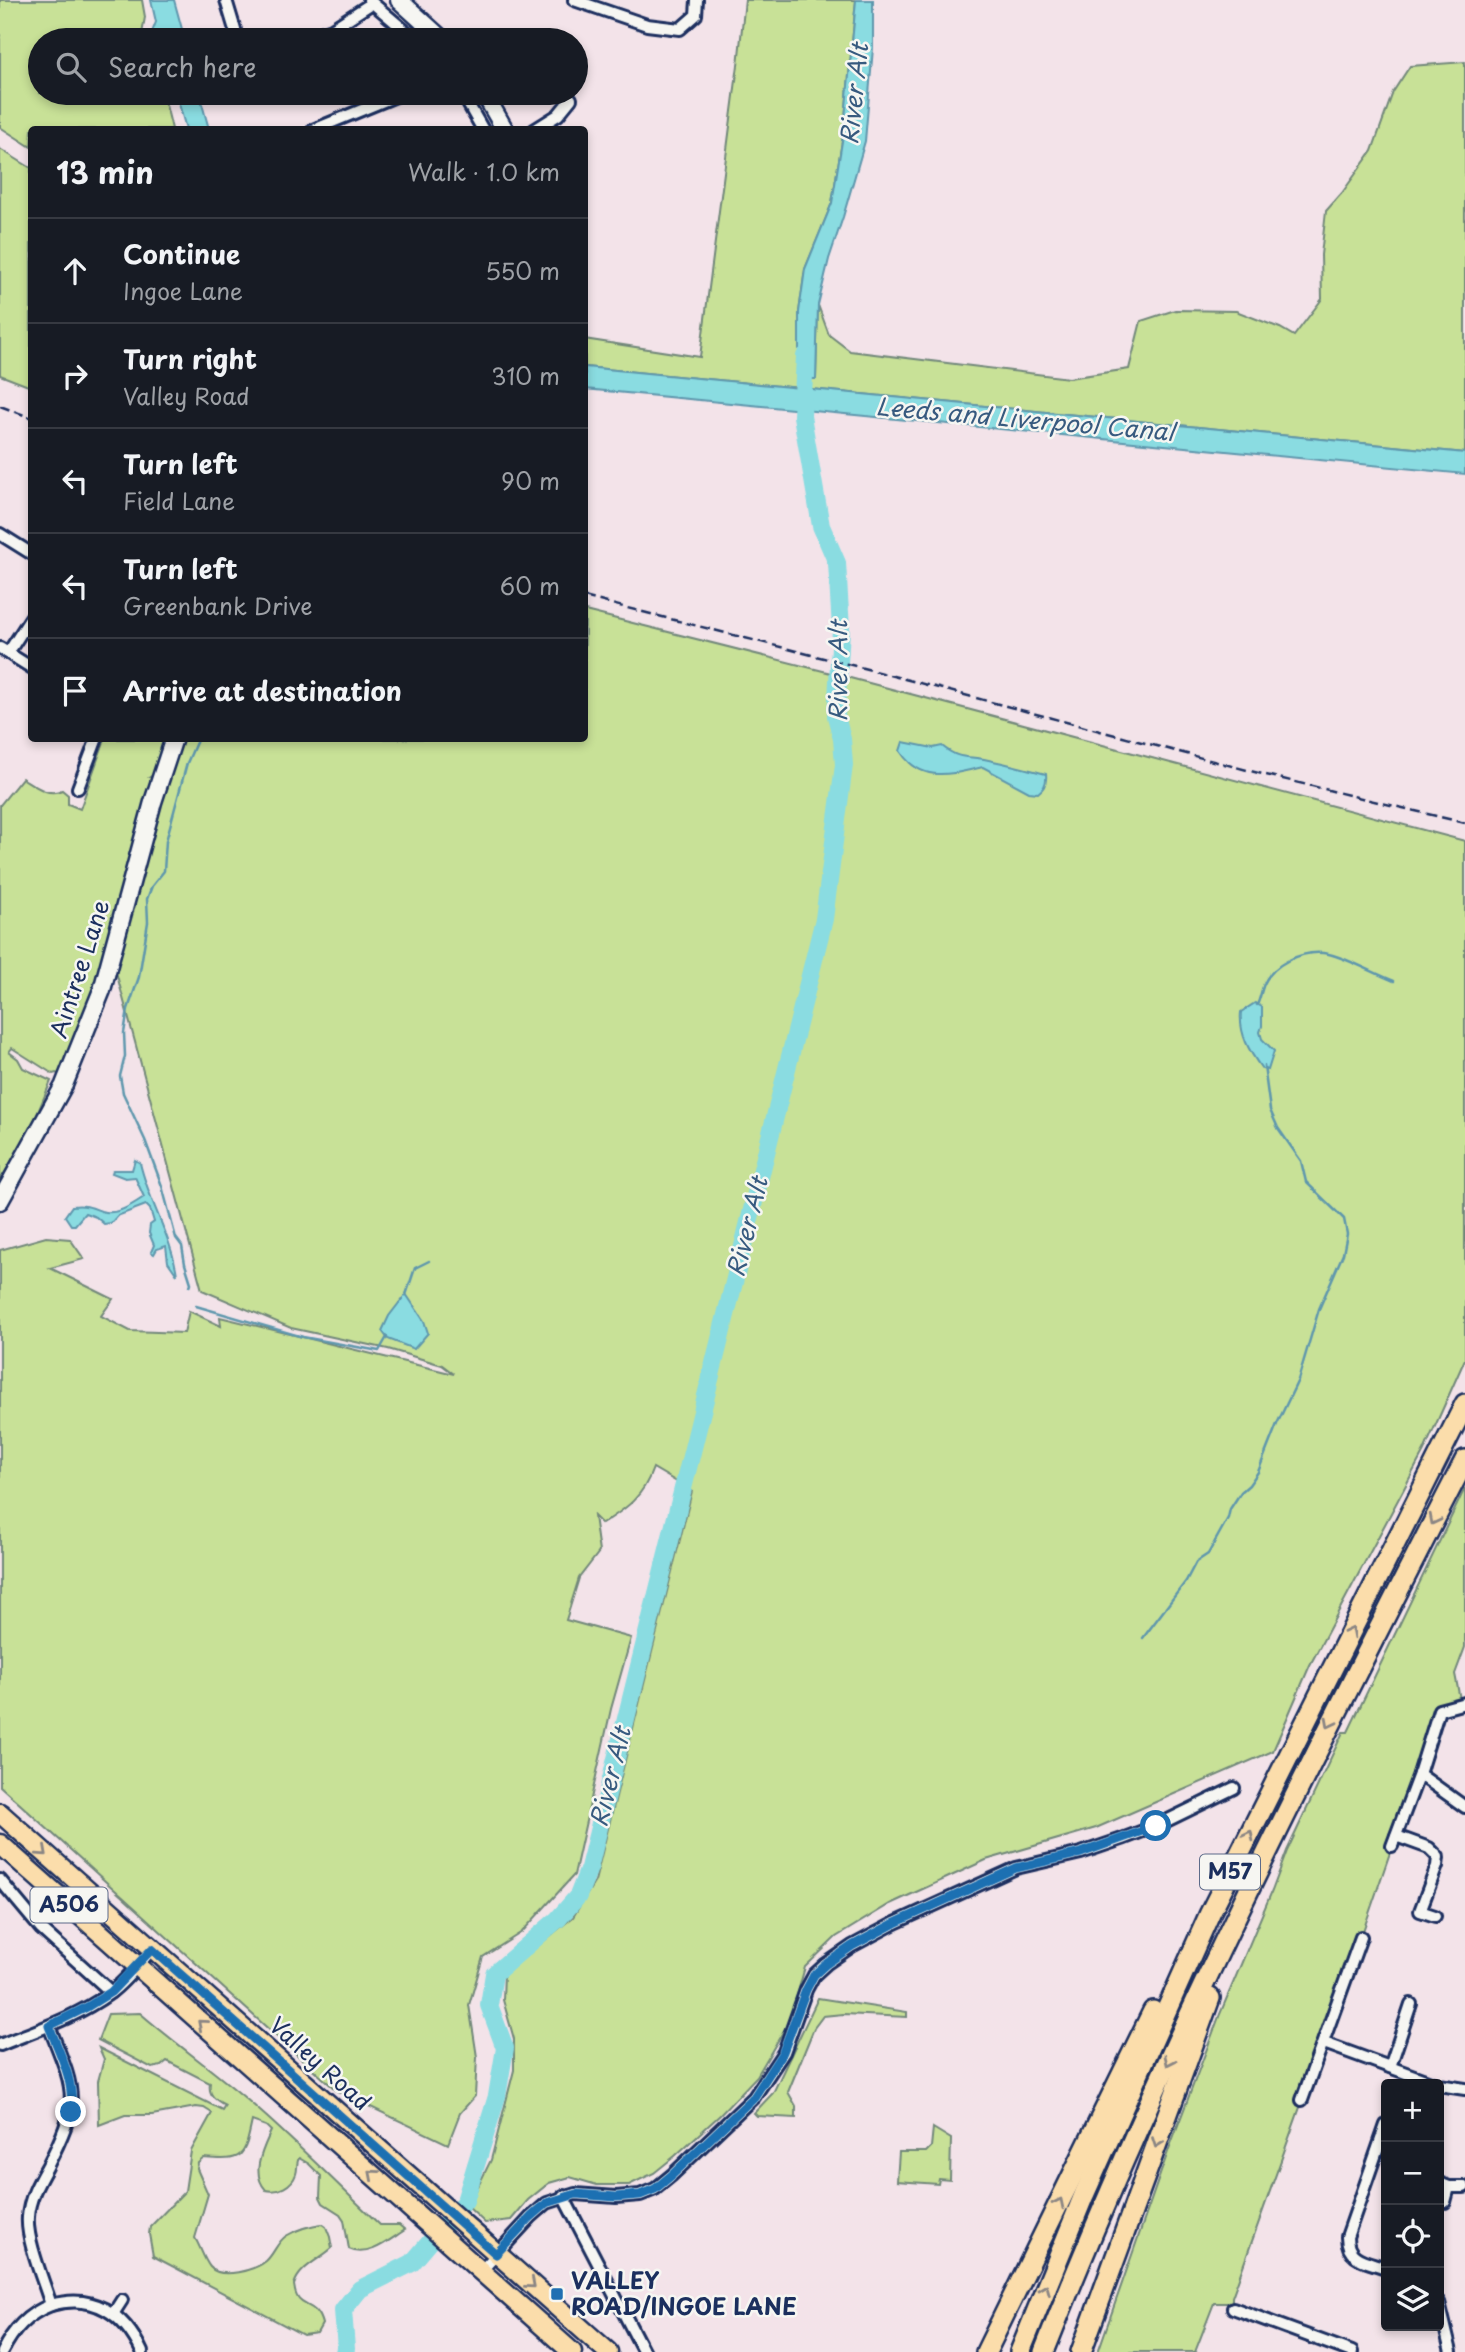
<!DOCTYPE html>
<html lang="en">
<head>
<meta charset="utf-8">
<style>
  body { margin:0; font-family:"Playpen Sans",sans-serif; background:#20242c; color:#f1f3f6 }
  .controls { position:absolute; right:21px; bottom:21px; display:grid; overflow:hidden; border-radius:7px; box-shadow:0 4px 10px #0003 }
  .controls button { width:63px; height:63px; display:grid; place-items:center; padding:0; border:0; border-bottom:2px solid #363941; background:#171b24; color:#f1f3f6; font:35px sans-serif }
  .stop { position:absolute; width:21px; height:21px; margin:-16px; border:5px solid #1f6fb2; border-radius:50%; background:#fff }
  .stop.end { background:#1f6fb2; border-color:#fff; box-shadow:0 2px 7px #0008 }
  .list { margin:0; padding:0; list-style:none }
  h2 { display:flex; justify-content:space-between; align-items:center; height:91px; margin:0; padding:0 28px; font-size:30px }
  h2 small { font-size:23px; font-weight:400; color:#9ea1a6 }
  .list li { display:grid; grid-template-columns:46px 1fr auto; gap:21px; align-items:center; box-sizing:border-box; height:105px; padding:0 28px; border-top:2px solid #363941 }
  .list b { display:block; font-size:26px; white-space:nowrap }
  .list p { margin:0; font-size:23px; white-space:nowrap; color:#9ea1a6 }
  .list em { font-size:23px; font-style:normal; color:#9ea1a6 }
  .icon { flex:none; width:38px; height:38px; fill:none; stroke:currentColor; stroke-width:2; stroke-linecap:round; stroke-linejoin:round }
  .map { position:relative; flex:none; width:1465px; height:2352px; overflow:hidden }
  .search { position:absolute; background:#171b24; box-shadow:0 4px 10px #0003; left:28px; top:28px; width:560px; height:77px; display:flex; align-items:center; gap:18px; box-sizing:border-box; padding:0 24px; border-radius:38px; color:#9ea1a6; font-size:26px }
  .panel { position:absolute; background:#171b24; box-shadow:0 4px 10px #0003; left:28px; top:126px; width:560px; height:616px; border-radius:7px }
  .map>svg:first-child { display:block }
  .green { fill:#c8e197; stroke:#72887a; stroke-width:2 }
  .water { fill:#8adce1; stroke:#5e97ad; stroke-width:2 }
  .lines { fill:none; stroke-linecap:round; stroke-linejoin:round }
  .stream { stroke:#5e97ad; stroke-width:2.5 }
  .river { stroke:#8adce1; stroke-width:18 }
  .minor-casing { stroke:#1b2f5e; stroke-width:16 }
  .secondary-casing { stroke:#1b2f5e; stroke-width:21 }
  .primary-casing { stroke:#1b2f5e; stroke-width:23 }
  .motorway-casing { stroke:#1b2f5e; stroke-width:24 }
  .minor { stroke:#f6f6f2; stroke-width:10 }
  .secondary { stroke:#f6f6f2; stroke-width:16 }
  .primary { stroke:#fbddab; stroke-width:18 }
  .motorway { stroke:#fbddab; stroke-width:19 }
  .rail { stroke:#1b2f5e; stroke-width:2.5; stroke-dasharray:10 5; stroke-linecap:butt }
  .oneway { stroke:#8b8684 }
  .route { stroke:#1f6fb2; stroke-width:9 }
  .poi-dot { fill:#1f6fb2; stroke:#f6f6f2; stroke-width:2.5 }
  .labels { text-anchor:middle; stroke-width:5; stroke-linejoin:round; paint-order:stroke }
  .shield { fill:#f6f6f2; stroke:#5d6b8a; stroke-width:2 }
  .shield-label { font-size:21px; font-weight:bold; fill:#1b2f5e }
  .street-label { font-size:23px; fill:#1b2f5e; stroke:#f6f6f2 }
  .poi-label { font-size:23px; font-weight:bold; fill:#1b2f5e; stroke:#f6f6f2; text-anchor:start }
  .water-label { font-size:24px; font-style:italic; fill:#375a7f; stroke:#f6f6f2 }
</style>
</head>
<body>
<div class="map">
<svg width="1465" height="2352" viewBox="0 0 1465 2352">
  <rect width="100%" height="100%" fill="#f3e3e9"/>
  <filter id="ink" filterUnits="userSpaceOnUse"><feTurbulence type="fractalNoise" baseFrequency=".0143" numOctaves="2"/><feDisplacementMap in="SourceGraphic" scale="14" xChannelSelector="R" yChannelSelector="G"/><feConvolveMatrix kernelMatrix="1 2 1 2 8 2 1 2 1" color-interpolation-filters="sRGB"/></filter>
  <g filter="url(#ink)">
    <!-- green -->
    <g class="green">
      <polygon points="0,0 142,0 145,17 141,40 40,40 40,93 163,93 172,129 32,130 31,147 0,127"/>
      <polygon points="745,0 856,0 844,129 832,203 805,269 799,312 799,379 816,379 818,305 829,335 850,351 1069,378 1129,369 1141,321 1175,310 1236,311 1280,328 1294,336 1322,299 1321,255 1326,211 1342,193 1372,151 1393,92 1410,66 1465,62 1465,453 585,367 584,339 700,357 738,65"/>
      <polygon points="0,149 31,168 31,387 0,375"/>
      <path d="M585,611L835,674L1465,841V1359L1424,1451L1310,1665L1273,1751L1096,1828L986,1860L890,1904L836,1937L805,1967L790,2020L757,2076L720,2115L675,2156L654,2173L629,2185H597L570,2177L549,2183L528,2200L511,2220L485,2223L468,2207L491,2160L514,2070V2039L503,2000L504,1974L573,1917L595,1881L692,1491L653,1468C643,1497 627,1508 602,1524L594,1516L599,1552L579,1578L566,1620L631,1638L611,1709L574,1875L522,1932L483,1957L469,2005L477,2057L475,2096L460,2113L448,2144L337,2091L0,1786V1250L46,1237L70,1239L84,1259L50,1268L113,1299L101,1316L130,1331L184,1333L189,1311L221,1326L220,1317L454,1374L442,1365L388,1349L291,1328L202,1290L115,968L151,833L182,739L584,738Z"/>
      <path d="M105,739H167L153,775L150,777H153L112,944L60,1075L56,1073L53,1074L12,1048L9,1052L18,1059L23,1068L51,1081L33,1124L0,1181V805L22,778C35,786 48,797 62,790L68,795V804L80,809Z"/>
      <polygon points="1465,1488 1465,1647 1455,1674 1461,1704 1439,1710 1361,1937 1232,2297 1232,2303 1214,2303 1195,2352 1098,2352 1169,2149 1220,2014 1272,1891 1287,1851 1343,1732 1348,1732"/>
      <polygon points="818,1998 907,2012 907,2017 843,2014 823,2016 814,2028 788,2092 796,2106 796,2118 757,2116 754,2113 773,2093"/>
      <path d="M140,2013C179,2047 222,2076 260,2111C302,2148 340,2187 380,2225H399L405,2230C389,2240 368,2259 349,2249L344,2220L340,2214L323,2203L320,2197L321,2176L309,2164L299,2158C296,2163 298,2168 296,2174C292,2186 278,2193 266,2190C250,2173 263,2149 271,2131L266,2126L252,2121C244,2159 243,2161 204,2158L198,2163L197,2169L208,2194L195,2238C200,2246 204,2260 210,2267C221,2280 255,2270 266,2261C274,2254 277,2242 286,2236C296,2230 311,2225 322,2224L326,2227L330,2237L332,2248C319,2260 299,2267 294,2285C297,2313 315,2297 322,2324L317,2333L303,2335L153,2256L149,2234L150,2227L185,2191L191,2151L212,2113L204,2108L196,2107L152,2115H125L99,2125L98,2081L104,2059L99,2048L222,2110L225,2105C215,2100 208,2095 210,2083L167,2061L161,2066L152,2068L98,2040L108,2014Z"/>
      <polygon points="933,2128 951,2139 950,2180 939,2179 938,2184 897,2181 899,2152 926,2152 931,2147"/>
    </g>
    <!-- water -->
    <g class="water">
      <polygon points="151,0 174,0 185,40 149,40 156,22"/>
      <polygon points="856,0 873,0 873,48 865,141 843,217 829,259 818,305 816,379 799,379 799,312 805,269 832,203 844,129"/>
      <polygon points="176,93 199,93 209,129 186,129"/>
      <polygon points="585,367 1465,453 1465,474 585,389"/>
      <path d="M903,742L933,748L942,746C958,759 965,756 984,759C1005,763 1026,769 1046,774C1047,782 1045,788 1038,793L1029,792L983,767C951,774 921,784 900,751Z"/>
      <path d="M1255,1003L1262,1007V1026L1260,1032L1262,1039L1274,1051L1268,1070L1262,1069C1249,1051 1239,1034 1241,1012Z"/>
      <path d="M135,1160L140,1163C149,1202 172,1238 177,1275L168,1262L166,1246L157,1249L154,1254L151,1252L154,1245L149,1233L150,1225L154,1222L150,1209L146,1205L117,1216L111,1223L104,1224L96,1217L85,1213L75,1225H71L65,1216L72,1206C84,1204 91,1207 101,1211C116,1216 132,1205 144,1197L135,1177L125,1178L112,1173L113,1170H132Z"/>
      <polygon points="406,1294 424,1321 428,1333 414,1349 388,1339 382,1331 389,1316"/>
    </g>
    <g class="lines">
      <!-- stream -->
      <g class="stream">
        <path d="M1257,1005C1260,999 1261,991 1264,984C1273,964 1301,951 1323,953C1342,955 1375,974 1394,981"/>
        <polyline points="190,1286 191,1283 185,1264 182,1246 176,1238 162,1186 145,1140 123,1093 120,1076 125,1056 124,1033 128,1009 139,977 148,922 147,899 152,886 164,871 166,841 187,763 198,738"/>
        <polyline points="406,1295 415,1268 429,1261"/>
        <polyline points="196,1306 303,1337 379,1351 387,1337"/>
        <polyline points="1143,1638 1186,1581 1196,1562 1208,1554 1228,1518 1230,1509 1241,1492 1249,1485 1258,1472 1277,1424 1298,1380 1319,1309 1343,1254 1347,1234 1344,1219 1306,1182 1301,1161 1278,1128 1270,1110 1264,1066"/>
      </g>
      <!-- river -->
      <polyline class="river" points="344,2352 346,2349 343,2310 360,2289 412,2263 465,2201 497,2096 505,2048 489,2005 494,1974 558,1919 578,1896 589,1868 824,919 844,765 842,739 836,716 841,629 837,563 821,526 802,416 805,356"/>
      <defs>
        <g id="minor">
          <polyline points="226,0 238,40"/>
          <polyline points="369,0 416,40"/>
          <polyline points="574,0 647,25 680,29 696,15 697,0"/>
          <polyline points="299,40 332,29 372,3"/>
          <polyline points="462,93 483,130"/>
          <polyline points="313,130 403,93"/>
          <polyline points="534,130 558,115 571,99"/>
          <polyline points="0,534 32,554"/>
          <polyline points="0,648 8,653 32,616"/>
          <polyline points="8,653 32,668"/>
          <polyline points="78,788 97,738"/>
          <polyline points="1419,1774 1465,1807"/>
          <polyline points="1396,1836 1429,1848 1438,1857 1437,1866 1420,1911 1435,1916"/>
          <polyline points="1392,1846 1419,1774 1439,1710 1465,1703"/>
          <polyline points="0,1880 41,1929 111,1992"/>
          <polyline points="1324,2043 1436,2084"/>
          <path d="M0,2045C37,2030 77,2017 110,1993C126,1981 139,1964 152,1949"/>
          <polyline points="1390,2067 1411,2004"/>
          <polyline points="1439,2085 1465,2089"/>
          <polyline points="1302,2100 1361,1937"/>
          <path d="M1386,2125L1347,2237C1347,2261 1367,2261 1386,2268"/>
          <polyline points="1439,2183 1449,2187 1464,2187"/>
          <polyline points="563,2196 644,2352"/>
          <polyline points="1445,2202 1449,2187"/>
          <polyline points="481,2271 531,2217 547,2203 575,2194 616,2197 640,2195 655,2189 672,2175 754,2097 784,2052 806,1990 814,1975 826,1964 852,1946 895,1923 1016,1868 1081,1853 1122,1839 1156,1826 1234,1788"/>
          <polyline points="1439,2302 1451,2352"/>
          <path d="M51,2305C93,2293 124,2313 142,2352"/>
          <polyline points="1233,2308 1352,2352"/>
          <polyline points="113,2314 122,2300"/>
          <path d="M2,2352C13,2330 27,2314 51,2305C44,2282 26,2240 28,2217C29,2199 38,2183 47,2167C81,2100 76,2094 49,2026"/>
        </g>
        <g id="secondary">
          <polyline points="399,0 443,40"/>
          <polyline points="484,93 505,130"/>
          <polyline points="0,1201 64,1085 102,990 153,802 174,738"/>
        </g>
        <g id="primary">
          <polyline points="0,1813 608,2352"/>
          <polyline points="0,1844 572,2352"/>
        </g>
        <g id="motorway">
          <polyline points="986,2352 1153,2011"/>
          <polyline points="1020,2352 1084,2195 1210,1913 1465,1404"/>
          <path d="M1044,2352C1165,2045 1315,1753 1465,1460"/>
          <polyline points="1081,2352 1210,1998"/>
        </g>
      </defs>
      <!-- minor casing -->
      <use href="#minor" class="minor-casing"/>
      <!-- secondary casing -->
      <use href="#secondary" class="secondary-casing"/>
      <!-- primary casing -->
      <use href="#primary" class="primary-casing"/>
      <!-- motorway casing -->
      <use href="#motorway" class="motorway-casing"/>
      <!-- minor -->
      <use href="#minor" class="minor"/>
      <!-- secondary -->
      <use href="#secondary" class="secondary"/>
      <!-- primary -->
      <use href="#primary" class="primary"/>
      <!-- motorway -->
      <use href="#motorway" class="motorway"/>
      <!-- rail -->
      <g class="rail">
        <polyline points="0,406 32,418"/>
        <polyline points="584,597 863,668 1262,774 1465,823"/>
      </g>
    </g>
    <!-- one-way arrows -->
    <defs><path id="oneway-chevron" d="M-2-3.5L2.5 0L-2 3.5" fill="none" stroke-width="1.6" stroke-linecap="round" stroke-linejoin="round" transform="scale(1.75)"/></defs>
    <g class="oneway">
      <use href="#oneway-chevron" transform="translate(1434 1520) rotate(117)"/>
      <use href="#oneway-chevron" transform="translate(1351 1632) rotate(-63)"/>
      <use href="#oneway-chevron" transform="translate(1330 1723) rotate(117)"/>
      <use href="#oneway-chevron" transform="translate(1249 1835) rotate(-63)"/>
      <use href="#oneway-chevron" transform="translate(43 1852) rotate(42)"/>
      <use href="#oneway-chevron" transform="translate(202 2024) rotate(-139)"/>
      <use href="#oneway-chevron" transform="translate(1169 2061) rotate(115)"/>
      <use href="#oneway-chevron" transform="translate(1157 2143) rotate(110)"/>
      <use href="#oneway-chevron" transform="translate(373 2174) rotate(-139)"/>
      <use href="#oneway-chevron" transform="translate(1059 2203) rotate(-64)"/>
      <use href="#oneway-chevron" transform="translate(531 2284) rotate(41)"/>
      <use href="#oneway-chevron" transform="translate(1045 2289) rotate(-68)"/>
    </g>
  </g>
  <g class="lines" filter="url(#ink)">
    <!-- route -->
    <path class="route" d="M71,2112C75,2081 60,2054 49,2026L87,2007L111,1992L152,1949L496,2254L531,2217L547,2203L576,2194L616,2197L640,2195L655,2189L672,2175L754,2097L783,2052L806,1990L814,1975L826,1964L852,1946L895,1923L1016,1868L1081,1853L1156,1826"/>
  </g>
  <!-- markers -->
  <rect class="poi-dot" x="550" y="2287" width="14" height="14" rx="3.5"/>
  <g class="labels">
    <!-- shield labels -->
    <g class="shield">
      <rect x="1200" y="1854.5" width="60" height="35" rx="5"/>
      <rect x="30.5" y="1887.5" width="77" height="35" rx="5"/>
    </g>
    <g class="shield-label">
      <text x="1230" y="1879">M57</text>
      <text x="69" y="1912">A506</text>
    </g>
    <!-- street labels -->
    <g class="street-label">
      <text transform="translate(80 969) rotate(-72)" y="8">Aintree Lane</text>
      <text transform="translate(320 2064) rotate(42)" y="8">Valley Road</text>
    </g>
    <!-- poi labels -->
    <g class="poi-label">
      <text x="571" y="2289">VALLEY<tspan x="571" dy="26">ROAD/INGOE LANE</tspan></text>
    </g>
    <!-- water labels -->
    <g class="water-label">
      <text transform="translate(855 94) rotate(-84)" y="8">River Alt</text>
      <text transform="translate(1025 420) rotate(5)" y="8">Leeds and Liverpool Canal</text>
      <text transform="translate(839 671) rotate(-90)" y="8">River Alt</text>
      <text transform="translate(748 1227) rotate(-76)" y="8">River Alt</text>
      <text transform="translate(611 1777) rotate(-76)" y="8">River Alt</text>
    </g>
  </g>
</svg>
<div class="controls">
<button>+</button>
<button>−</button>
<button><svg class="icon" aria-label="locate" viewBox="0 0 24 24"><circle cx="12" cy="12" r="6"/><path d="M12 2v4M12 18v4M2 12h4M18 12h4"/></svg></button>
<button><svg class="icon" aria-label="layers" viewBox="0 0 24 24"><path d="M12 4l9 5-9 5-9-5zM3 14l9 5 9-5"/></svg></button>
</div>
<div class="stop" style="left:1156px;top:1826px"></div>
<div class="stop end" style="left:71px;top:2112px"></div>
<div class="search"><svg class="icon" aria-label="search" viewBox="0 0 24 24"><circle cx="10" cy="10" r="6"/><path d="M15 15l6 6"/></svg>Search here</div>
<section class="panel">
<h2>13 min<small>Walk · 1.0 km</small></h2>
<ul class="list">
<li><svg class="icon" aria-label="ahead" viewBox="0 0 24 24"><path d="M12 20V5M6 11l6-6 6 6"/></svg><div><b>Continue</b><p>Ingoe Lane</p></div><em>550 m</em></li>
<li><svg class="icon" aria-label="right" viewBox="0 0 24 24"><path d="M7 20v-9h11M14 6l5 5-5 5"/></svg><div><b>Turn right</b><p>Valley Road</p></div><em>310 m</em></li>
<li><svg class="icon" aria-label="left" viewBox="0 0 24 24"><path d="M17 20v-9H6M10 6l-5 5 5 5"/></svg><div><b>Turn left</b><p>Field Lane</p></div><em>90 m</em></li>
<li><svg class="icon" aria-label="left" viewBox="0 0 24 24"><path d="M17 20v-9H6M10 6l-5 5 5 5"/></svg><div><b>Turn left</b><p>Greenbank Drive</p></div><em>60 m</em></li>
<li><svg class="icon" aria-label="arrive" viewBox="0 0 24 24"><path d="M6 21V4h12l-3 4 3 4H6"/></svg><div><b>Arrive at destination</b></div></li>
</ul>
</section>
</div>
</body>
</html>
